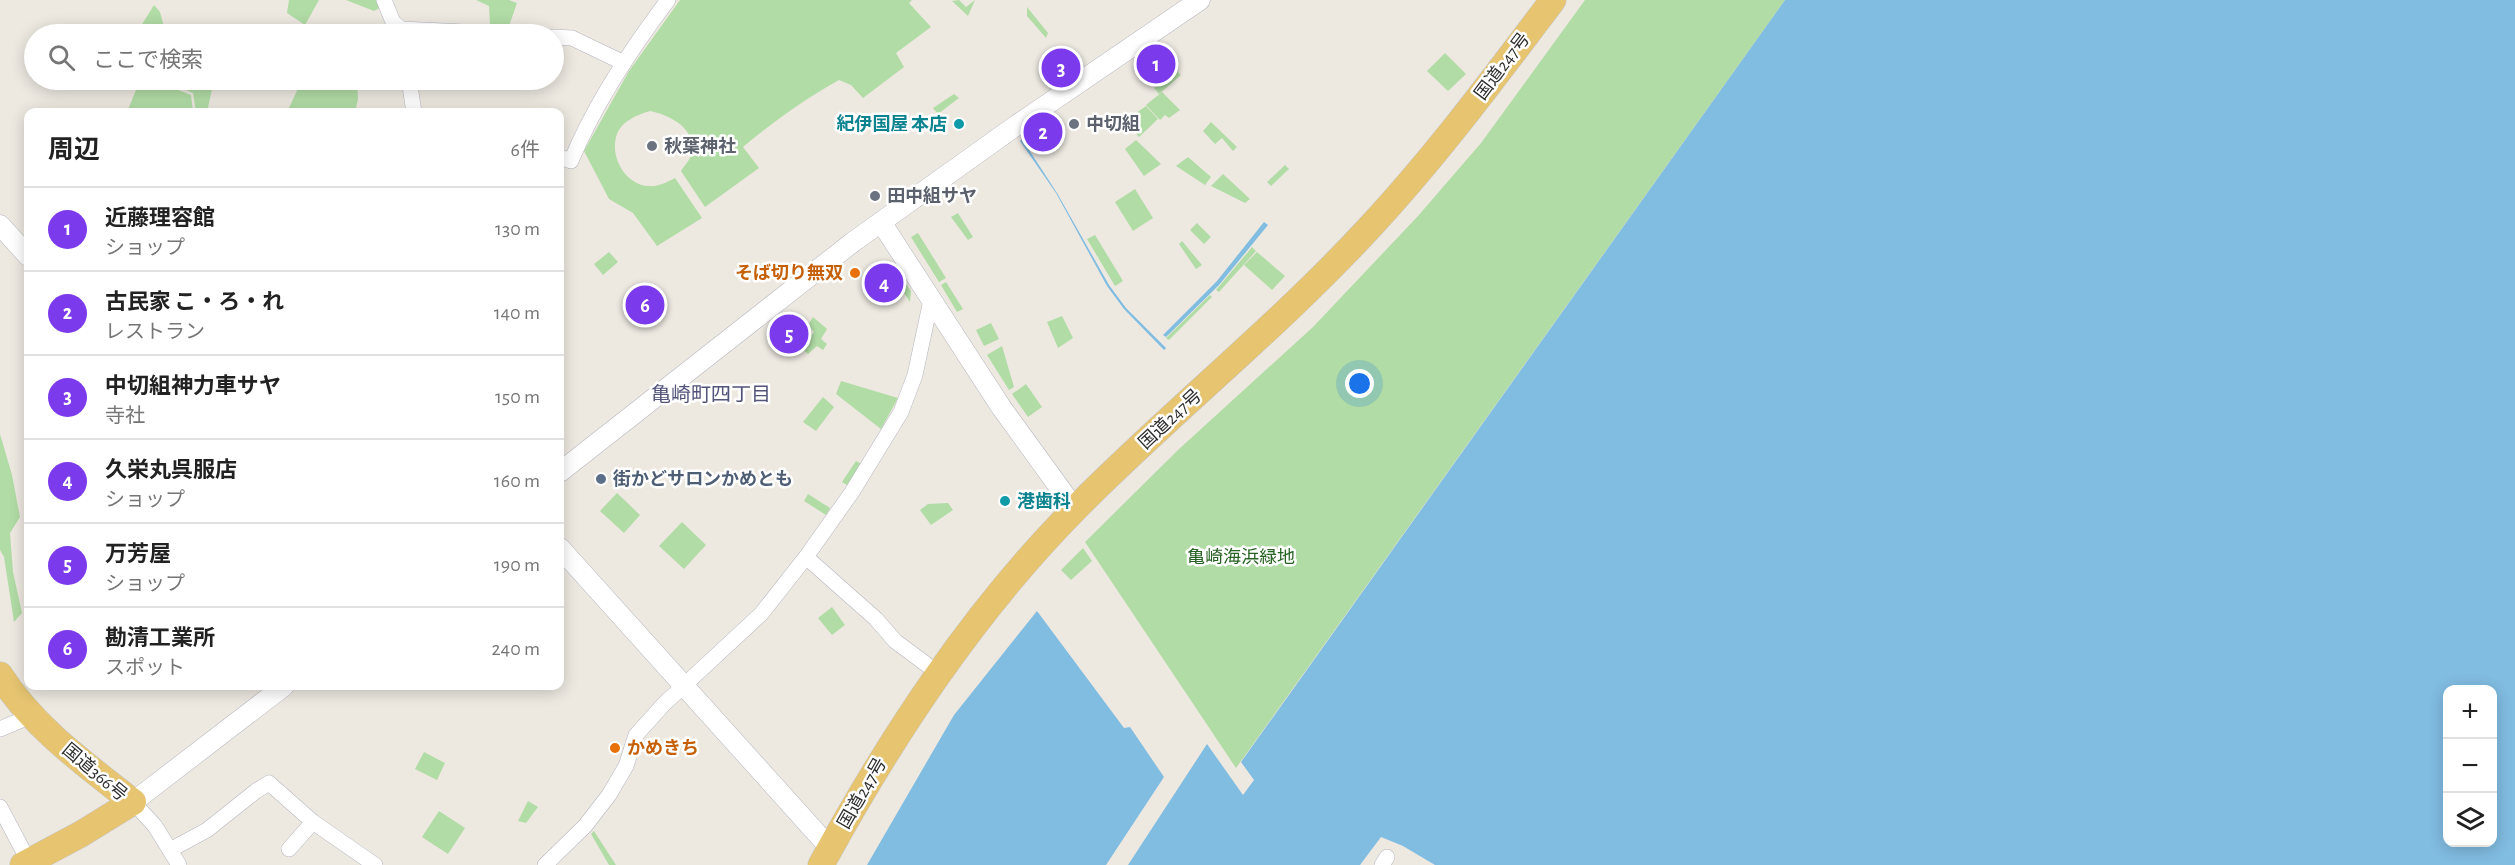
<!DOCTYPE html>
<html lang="ja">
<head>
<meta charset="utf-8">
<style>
  body { margin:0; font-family:"Alegreya Sans","Noto Sans JP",sans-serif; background:#f6f6f6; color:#222 }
  .controls { position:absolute; right:18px; bottom:18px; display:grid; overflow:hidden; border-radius:12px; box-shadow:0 3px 15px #0003 }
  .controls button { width:54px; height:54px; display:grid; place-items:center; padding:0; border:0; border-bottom:2px solid #e0e0e0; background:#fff; color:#222; font:30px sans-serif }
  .you { position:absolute; left:1360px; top:384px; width:21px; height:21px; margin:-15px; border:4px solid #fff; border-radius:50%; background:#1a73e8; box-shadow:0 0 0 9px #1a73e833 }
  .badge { display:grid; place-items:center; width:39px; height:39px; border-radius:50%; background:#7c3aed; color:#fff; font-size:20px; font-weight:700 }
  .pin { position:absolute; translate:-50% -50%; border:3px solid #fff; box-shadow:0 2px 6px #0006 }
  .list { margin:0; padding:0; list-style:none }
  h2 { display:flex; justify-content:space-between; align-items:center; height:78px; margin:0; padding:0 24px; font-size:26px }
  h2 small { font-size:20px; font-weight:400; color:#767676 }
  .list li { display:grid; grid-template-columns:39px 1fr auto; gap:18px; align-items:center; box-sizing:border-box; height:84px; padding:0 24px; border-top:2px solid #e0e0e0 }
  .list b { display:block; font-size:22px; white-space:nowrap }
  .list p { margin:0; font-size:20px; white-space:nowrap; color:#767676 }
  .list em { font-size:20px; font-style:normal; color:#767676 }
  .icon { flex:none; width:33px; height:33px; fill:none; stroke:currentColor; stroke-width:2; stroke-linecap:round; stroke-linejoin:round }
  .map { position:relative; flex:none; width:2515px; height:865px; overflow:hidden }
  .search { position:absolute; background:#fff; box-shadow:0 3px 15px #0003; left:24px; top:24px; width:540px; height:66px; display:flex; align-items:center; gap:15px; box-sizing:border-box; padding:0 21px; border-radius:33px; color:#767676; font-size:22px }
  .panel { position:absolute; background:#fff; box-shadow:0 3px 15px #0003; left:24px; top:108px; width:540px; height:582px; border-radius:12px }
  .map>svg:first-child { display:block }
  .green { fill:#b1dca5 }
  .water { fill:#81bce1; fill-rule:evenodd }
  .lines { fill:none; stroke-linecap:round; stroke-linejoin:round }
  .minor-casing { stroke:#b5b5bf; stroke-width:16 }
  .tertiary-casing { stroke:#b5b5bf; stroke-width:21 }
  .trunk-casing { stroke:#c8c8c8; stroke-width:27 }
  .minor { stroke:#fff; stroke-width:15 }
  .tertiary { stroke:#fff; stroke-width:20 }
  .trunk { stroke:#e6c470; stroke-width:26 }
  .culture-dot { fill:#0f9aa8; stroke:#fff; stroke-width:2 }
  .worship-dot { fill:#6b7280; stroke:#fff; stroke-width:2 }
  .food-dot { fill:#e8710a; stroke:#fff; stroke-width:2 }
  .service-dot { fill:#5c6f8a; stroke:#fff; stroke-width:2 }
  .labels { text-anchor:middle; stroke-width:5; stroke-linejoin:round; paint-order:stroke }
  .street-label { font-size:18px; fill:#2d2d2d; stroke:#fff }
  .culture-label { font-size:18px; font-weight:bold; fill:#0d838f; stroke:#fff; text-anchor:end }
  .worship-label { font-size:18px; font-weight:bold; fill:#5b616d; stroke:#fff; text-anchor:start }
  .food-label { font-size:18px; font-weight:bold; fill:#c56008; stroke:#fff; text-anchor:end }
  .service-label { font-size:18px; font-weight:bold; fill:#4e5e75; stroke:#fff; text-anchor:start }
  .park-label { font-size:18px; fill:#296324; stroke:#fff }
  .neighbourhood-label { font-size:20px; fill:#525479; stroke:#fff }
</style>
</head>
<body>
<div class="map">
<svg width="2515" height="865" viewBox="0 0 2515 865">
  <rect width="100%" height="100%" fill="#ede9e1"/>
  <!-- green -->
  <g class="green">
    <polygon points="289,0 319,0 305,25 287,13"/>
    <polygon points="346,0 378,0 382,7 374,11"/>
    <polygon points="476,0 509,0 517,3 509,26 490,25 489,6"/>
    <path d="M680,0H912L909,3L931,27L896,53L904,67L863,98L851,85L839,80C805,99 774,121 743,147L759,168L705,207L681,171C684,166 690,160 691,155C698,129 670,115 650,111C637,115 622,121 617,134C609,156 625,185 649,186C658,187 667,182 675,178L702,218L657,246L633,213L609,199L584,151L629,71Z"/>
    <polygon points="959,0 966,7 975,0 968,16 952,1"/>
    <polygon points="1585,0 1785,0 1236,768 1085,542 1178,450 1313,327 1418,216 1481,143"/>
    <polygon points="154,5 160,12 166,34 136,34"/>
    <polygon points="1027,7 1048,33 1046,38 1027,16"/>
    <polygon points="1445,53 1466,74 1448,91 1427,71"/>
    <polygon points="1177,71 1181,75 1159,94 1154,88"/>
    <polygon points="140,80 153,80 191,95 193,112 127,112"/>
    <polygon points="161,80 214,80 207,112 196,112 193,93"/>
    <polygon points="302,80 357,80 358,99 355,112 287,112"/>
    <polygon points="1162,92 1180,110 1169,118 1165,115 1160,120 1146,105"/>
    <polygon points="954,94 959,98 938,114 933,108"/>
    <polygon points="1146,106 1158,119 1139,137 1125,121"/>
    <polygon points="1211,122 1237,147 1233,151 1222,138 1215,144 1203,131"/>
    <polygon points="1136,140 1161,164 1144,176 1125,149"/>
    <polygon points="1188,157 1211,177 1205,185 1176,166"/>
    <polygon points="1285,165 1289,169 1271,186 1267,182"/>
    <polygon points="1223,174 1250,199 1245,203 1211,186"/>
    <polygon points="1135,189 1153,218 1133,231 1115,202"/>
    <polygon points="958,213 973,237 968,240 951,217"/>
    <polygon points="1197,223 1211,237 1204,244 1190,230"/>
    <polygon points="918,233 946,278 939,282 911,237"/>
    <polygon points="1095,235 1123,281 1115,286 1087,239"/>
    <polygon points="1182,241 1202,265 1196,269 1179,244"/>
    <polygon points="1252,247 1256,251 1219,292 1216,290"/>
    <polygon points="609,252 618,262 603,275 594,264"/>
    <polygon points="1257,252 1285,276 1272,290 1244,265"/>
    <polygon points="897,271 911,291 910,302 892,275"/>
    <polygon points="946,282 963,309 957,312 941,285"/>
    <polygon points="1210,295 1212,297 1169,340 1166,338"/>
    <polygon points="1062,316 1073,338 1058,348 1047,322"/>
    <polygon points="813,317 827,329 821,339 827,344 823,350 817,346 808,354 800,348 814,332 808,325"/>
    <polygon points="991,323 999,339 984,346 976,330"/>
    <polygon points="1002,346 1014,387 1009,390 987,355"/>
    <polygon points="841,381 898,398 881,429 836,394"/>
    <polygon points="1026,384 1042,407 1028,417 1012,394"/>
    <polygon points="823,397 834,407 816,431 803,422"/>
    <polygon points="0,434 12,475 20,517 10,533 13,572 22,613 14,622 4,557 0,550"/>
    <polygon points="856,461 863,465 850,487 842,482"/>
    <polygon points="617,493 640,515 624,533 600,511"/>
    <polygon points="808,494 830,508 826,515 804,501"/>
    <polygon points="948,503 953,510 931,525 920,510 928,504"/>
    <polygon points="682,522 706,545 684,569 659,546"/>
    <polygon points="1083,548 1092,561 1071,580 1061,570"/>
    <polygon points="832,607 845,625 832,635 818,618"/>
    <polygon points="424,752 445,763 437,780 415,769"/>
    <polygon points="528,801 538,807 526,823 518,821"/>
    <polygon points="439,811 465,828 448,854 422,837"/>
    <polygon points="594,831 616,865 609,865 591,834"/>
  </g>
  <!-- water -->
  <g class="water">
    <path d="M1785,0H2515V865H1435L1403,846L1381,837L1360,865H1128L1207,744L1243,795L1254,780L1241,762ZM2448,690H2492V842H2448Z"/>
    <polygon points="1022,139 1057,193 1109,285 1126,308 1166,348 1164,350 1124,309 1107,286 1056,193 1020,141"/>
    <polygon points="1264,222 1268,225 1219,285 1166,337 1163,335 1217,281"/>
    <polygon points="1037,611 1124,728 1130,727 1164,777 1106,865 867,865 954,715"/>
  </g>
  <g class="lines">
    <defs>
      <g id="minor">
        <polyline points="384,0 393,22 401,29 402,34"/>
        <polyline points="401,29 506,34"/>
        <polyline points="554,37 572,38 624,63"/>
        <polyline points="409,80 414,112"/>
        <path d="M560,157L571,161C595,103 631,49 668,0"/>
        <polyline points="806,557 876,619 895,641 938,673"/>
        <polyline points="0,729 31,716"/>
        <polyline points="133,802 155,826 179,865"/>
        <polyline points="0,807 29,862"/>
        <polyline points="289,849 313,822"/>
        <polyline points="170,850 207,830 256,791 269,783 313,822 375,865"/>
        <polyline points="545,865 585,826 609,795 626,766 636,735 664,704 761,614 806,557 852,492 901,412 915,375 931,300"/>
        <polyline points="1382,865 1387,857"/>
      </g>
      <g id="tertiary">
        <polyline points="881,222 1001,407 1075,509"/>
        <polyline points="0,225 28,256"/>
        <polyline points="560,472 853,242 1014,127 1200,0"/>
        <polyline points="560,548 830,848"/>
        <polyline points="133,802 284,686"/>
      </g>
      <g id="trunk">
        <path d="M0,675C33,727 85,764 133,802L81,834L23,865"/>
        <path d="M821,865C891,737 973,612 1076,508C1171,412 1278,327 1370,227C1436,156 1494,78 1553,0"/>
      </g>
    </defs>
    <!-- minor casing -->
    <use href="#minor" class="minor-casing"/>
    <!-- tertiary casing -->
    <use href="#tertiary" class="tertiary-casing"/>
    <!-- trunk casing -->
    <use href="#trunk" class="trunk-casing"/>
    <!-- minor -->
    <use href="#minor" class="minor"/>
    <!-- tertiary -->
    <use href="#tertiary" class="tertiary"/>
    <!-- trunk -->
    <use href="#trunk" class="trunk"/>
  </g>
  <!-- markers -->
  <g class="culture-dot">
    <circle cx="959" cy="124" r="6"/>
    <circle cx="1005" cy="501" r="6"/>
  </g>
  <g class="worship-dot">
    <circle cx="1074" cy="124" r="6"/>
    <circle cx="652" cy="146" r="6"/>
    <circle cx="875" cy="196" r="6"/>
  </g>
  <g class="food-dot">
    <circle cx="855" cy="273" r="6"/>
    <circle cx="615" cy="748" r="6"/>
  </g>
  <circle class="service-dot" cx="601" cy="479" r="6"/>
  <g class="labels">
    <!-- street labels -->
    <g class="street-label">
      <text transform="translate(1502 66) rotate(-53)" y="6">国道247号</text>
      <text transform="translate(1170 419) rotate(-43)" y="6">国道247号</text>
      <text transform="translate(95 772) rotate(40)" y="6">国道366号</text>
      <text transform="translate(862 793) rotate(-60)" y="6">国道247号</text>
    </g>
    <!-- culture labels -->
    <g class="culture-label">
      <text x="947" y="130">紀伊国屋 本店</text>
      <text x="1017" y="507" text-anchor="start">港歯科</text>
    </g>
    <!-- worship labels -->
    <g class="worship-label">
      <text x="1086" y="130">中切組</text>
      <text x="664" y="152">秋葉神社</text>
      <text x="887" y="202">田中組サヤ</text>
    </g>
    <!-- food labels -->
    <g class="food-label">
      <text x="843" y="279">そば切り無双</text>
      <text x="627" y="754" text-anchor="start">かめきち</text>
    </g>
    <!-- service labels -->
    <g class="service-label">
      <text x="613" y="485">街かどサロンかめとも</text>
    </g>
    <!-- park labels -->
    <g class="park-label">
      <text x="1241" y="563">亀崎海浜緑地</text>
    </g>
    <!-- neighbourhood labels -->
    <g class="neighbourhood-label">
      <text x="711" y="401">亀崎町四丁目</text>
    </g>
  </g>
</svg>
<div class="controls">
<button>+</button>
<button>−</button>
<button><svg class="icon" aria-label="layers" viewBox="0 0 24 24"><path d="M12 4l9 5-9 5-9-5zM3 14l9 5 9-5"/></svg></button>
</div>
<div class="you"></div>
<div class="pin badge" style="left:1156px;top:64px">1</div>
<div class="pin badge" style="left:1043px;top:132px">2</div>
<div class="pin badge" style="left:1061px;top:68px">3</div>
<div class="pin badge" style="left:884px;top:283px">4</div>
<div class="pin badge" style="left:789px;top:334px">5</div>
<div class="pin badge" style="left:645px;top:305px">6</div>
<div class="search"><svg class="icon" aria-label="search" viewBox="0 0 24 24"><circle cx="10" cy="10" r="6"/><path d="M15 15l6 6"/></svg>ここで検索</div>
<section class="panel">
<h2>周辺<small>6件</small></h2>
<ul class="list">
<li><span class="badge">1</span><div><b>近藤理容館</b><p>ショップ</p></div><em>130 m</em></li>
<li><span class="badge">2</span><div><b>古民家 こ・ろ・れ</b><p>レストラン</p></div><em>140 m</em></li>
<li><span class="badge">3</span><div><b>中切組神力車サヤ</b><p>寺社</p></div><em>150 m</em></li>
<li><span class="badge">4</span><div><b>久栄丸呉服店</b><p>ショップ</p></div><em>160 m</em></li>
<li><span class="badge">5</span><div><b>万芳屋</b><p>ショップ</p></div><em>190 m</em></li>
<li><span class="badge">6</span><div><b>勘清工業所</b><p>スポット</p></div><em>240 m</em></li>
</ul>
</section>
</div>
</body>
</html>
